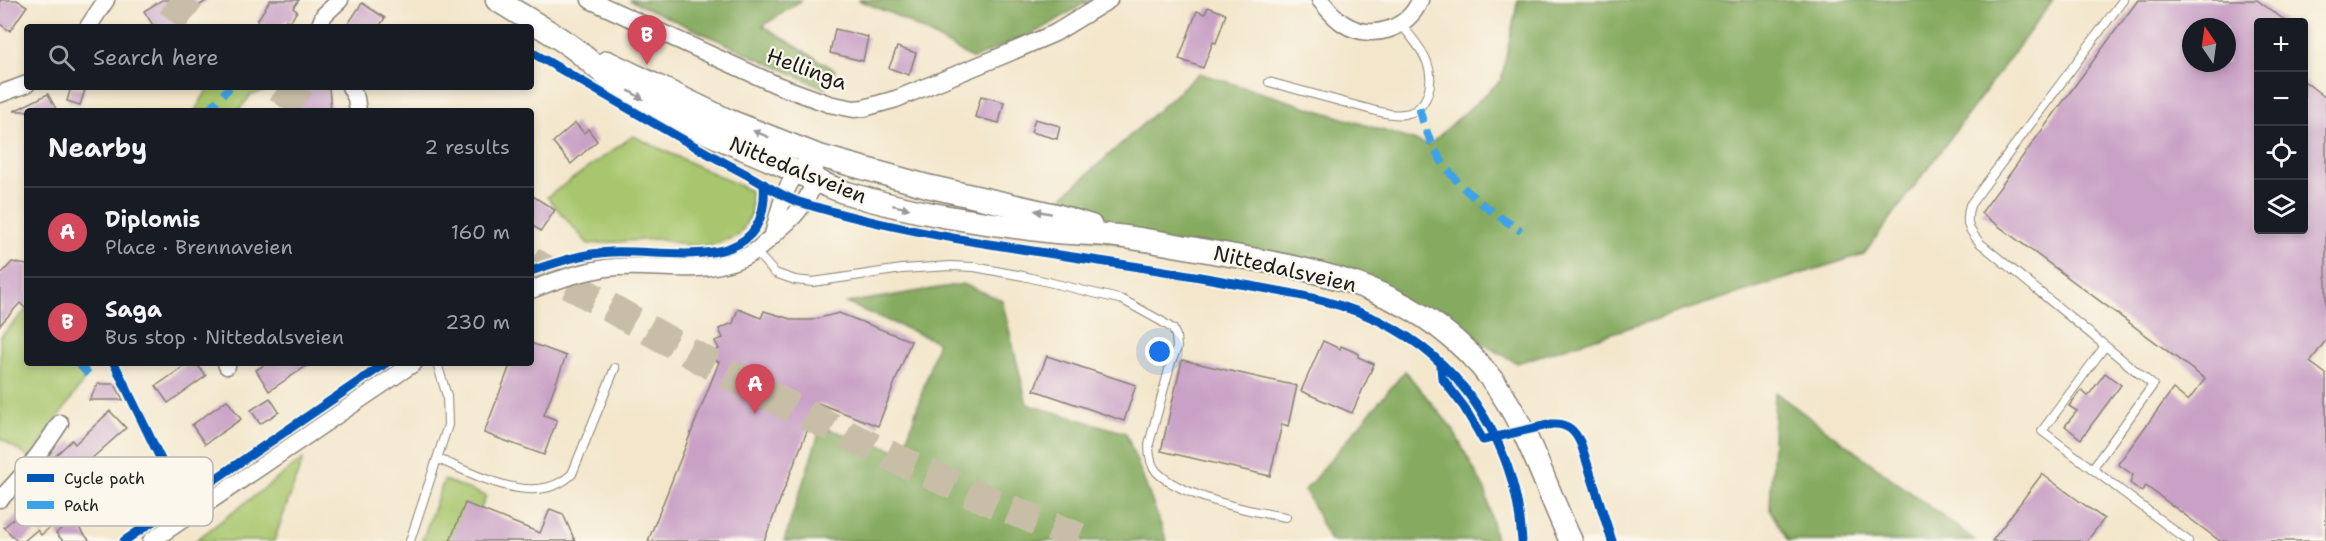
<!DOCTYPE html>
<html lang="en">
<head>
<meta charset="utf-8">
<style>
  body { margin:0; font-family:"Shantell Sans",sans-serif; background:#242831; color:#f1f3f6 }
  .controls { position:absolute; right:18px; top:18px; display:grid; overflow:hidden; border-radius:6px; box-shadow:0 3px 9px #0003 }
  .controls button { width:54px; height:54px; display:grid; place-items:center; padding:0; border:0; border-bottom:2px solid #363941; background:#171b24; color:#f1f3f6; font:30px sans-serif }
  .compass { position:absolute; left:2182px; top:18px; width:54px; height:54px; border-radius:50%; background:#171b24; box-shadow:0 3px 9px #0003; rotate:347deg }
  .you { position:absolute; left:1160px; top:352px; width:21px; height:21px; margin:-15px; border:4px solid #fff; border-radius:50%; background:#1a73e8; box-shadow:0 0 0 9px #1a73e833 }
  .badge { display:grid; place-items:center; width:39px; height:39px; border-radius:50%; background:#d1495b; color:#fff; font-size:20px; font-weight:700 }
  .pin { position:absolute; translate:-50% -50px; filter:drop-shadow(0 2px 3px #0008) }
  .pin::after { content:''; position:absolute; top:32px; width:21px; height:18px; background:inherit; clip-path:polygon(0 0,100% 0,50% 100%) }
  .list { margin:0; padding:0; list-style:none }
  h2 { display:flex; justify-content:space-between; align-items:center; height:78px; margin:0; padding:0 24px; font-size:26px }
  h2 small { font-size:20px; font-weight:400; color:#9ea1a6 }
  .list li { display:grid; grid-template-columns:39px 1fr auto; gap:18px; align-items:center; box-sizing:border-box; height:90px; padding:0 24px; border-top:2px solid #363941 }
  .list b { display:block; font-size:22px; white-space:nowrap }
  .list p { margin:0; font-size:20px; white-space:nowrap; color:#9ea1a6 }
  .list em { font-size:20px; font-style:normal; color:#9ea1a6 }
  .icon { flex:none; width:33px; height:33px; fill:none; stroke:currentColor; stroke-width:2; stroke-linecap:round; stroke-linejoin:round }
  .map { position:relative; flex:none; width:2326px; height:541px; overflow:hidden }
  .search { position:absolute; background:#171b24; box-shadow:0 3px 9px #0003; left:24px; top:24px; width:510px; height:66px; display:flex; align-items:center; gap:15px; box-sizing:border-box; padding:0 21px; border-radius:6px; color:#9ea1a6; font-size:22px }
  .panel { position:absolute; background:#171b24; box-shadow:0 3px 9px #0003; left:24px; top:108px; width:510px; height:258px; border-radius:6px }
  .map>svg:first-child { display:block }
  .green { fill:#a8c66d; stroke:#627144; stroke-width:1.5 }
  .forest { fill:#86ab60; stroke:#51643e; stroke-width:1.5 }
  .building { fill:#c9a1c6; fill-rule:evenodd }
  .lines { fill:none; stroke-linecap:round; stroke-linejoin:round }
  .highway-tunnel { stroke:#c8bea8; stroke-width:30; stroke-dasharray:30 15; stroke-linecap:butt }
  .lane-casing { stroke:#888174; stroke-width:10 }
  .street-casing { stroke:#888174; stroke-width:19 }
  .secondary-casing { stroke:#888174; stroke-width:25 }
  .lane { stroke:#fff; stroke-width:8 }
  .street { stroke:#fff; stroke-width:16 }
  .secondary { stroke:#fff; stroke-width:22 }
  .quiet { stroke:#3da2ea; stroke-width:8; stroke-dasharray:15 8; stroke-linecap:butt }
  .cycleway-casing { stroke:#fbf7ec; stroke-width:13 }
  .cycleway { stroke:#0057b8; stroke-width:9 }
  .oneway { fill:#999 }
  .labels { text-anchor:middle; stroke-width:4.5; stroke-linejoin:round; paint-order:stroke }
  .street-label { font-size:21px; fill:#1c1c1c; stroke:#fbf7ec }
  .key { fill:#fbf7ec; stroke:#b8b5ae; stroke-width:1.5 }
  .key-label { font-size:16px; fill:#1c1c1c }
</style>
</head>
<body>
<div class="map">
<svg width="2326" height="541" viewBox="0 0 2326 541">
  <rect width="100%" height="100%" fill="#fbf7ec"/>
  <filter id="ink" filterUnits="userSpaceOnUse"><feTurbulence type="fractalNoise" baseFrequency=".0167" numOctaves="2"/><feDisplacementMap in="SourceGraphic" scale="12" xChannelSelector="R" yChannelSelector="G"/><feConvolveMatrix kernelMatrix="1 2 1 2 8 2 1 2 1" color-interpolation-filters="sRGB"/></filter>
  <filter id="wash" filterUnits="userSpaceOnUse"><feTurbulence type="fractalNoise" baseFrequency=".008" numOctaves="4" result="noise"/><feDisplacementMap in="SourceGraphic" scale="24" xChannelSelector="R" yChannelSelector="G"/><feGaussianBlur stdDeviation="1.35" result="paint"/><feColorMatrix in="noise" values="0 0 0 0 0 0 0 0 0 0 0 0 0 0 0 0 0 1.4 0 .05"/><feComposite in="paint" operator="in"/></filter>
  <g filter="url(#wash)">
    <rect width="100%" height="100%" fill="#f3e6cb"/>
    <!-- green -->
    <g class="green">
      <polygon points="209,87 277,87 251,95 238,111 195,111"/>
      <polygon points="633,136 751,191 751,215 739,235 705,248 656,239 588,244 547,197"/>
      <polygon points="27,309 27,363 74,363 87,376 30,458 0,438 0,337"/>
      <polygon points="303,459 274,541 195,541"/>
      <polygon points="444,480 486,496 468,541 422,541"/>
    </g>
    <!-- forest -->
    <g class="forest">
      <polygon points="629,0 802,0 763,26 835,70 826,89"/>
      <polygon points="858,0 1090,0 1042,29 973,59 897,16"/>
      <polygon points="1518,0 2053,0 1864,254 1517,363 1441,321 1342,278 1027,229 1199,73 1429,145 1501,80"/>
      <polygon points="963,284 1002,300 1027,404 1126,433 1167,541 784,541 821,427 903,452 938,342 846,303"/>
      <polygon points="1405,371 1452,428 1486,492 1496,541 1330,541 1305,490"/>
      <polygon points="1775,392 1976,541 1788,541 1770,510"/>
    </g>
    <g id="blocks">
      <!-- building -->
      <g class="building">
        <polygon points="0,0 17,0 27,6 10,31 0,24"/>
        <polygon points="162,0 208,0 178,19 183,27 154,27 144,11"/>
        <polygon points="270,0 299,0 293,8 297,11 290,23 286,20 281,27 267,27 257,21"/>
        <path d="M2138,0H2257L2287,22H2259V230H2304V81L2326,98V340L2310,362L2326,374V541H2220L2146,486L2142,492L2130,483L2133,475L2118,464L2173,389L2188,401L2205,379L1981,213ZM2191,27H2227V63H2191Z"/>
        <polygon points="362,3 385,18 379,27 346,27"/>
        <polygon points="1208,7 1226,14 1216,43 1213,42 1203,68 1179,59 1197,11 1205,14"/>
        <polygon points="835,29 868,37 863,61 830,53"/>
        <polygon points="897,47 916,53 909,75 889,68"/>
        <polygon points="71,87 85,90 80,105 67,101"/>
        <polygon points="294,87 329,87 331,111 296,111"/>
        <polygon points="48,94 57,111 14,111"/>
        <polygon points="981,96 1004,102 999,123 975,117"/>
        <polygon points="1035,119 1060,126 1057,139 1031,132"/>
        <polygon points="575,123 584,133 588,129 597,141 571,164 553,142"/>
        <polygon points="531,195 555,210 541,231 531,225"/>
        <polygon points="12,262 27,265 27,310 20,303 0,325 0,275"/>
        <polygon points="738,309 761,318 764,311 794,320 811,320 839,313 911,341 878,426 818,403 764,541 648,541 719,362 705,355 719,349 715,341 723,338 719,329 733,323"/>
        <polygon points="1323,341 1340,349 1341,346 1348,349 1359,354 1358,357 1374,364 1352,413 1301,391"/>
        <polygon points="531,343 566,356 544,415 557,420 544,455 484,433 511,363 531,363"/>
        <polygon points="1047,356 1136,385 1124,421 1034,390"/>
        <polygon points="1182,360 1297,386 1288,426 1282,424 1270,476 1161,451"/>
        <polygon points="189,363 196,363 206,376 168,403 156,386"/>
        <polygon points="267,363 311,363 269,391 256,370"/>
        <polygon points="2105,373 2121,385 2081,439 2065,426 2077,411 2069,406 2081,390 2088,396"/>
        <polygon points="98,384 115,384 123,400 89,400"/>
        <polygon points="270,398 279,412 260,424 251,410"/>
        <polygon points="227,400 241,419 205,444 192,425"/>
        <polygon points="110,411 126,428 72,476 54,457 72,440 75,444"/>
        <polygon points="2042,474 2104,519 2087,541 1992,541"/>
        <polygon points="33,502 53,525 41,535 37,530 24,541 17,541 4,527"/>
        <polygon points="465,503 540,533 550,509 563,514 575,541 450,541"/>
        <polygon points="72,520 90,541 63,541 56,533"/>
      </g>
    </g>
  </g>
  <g filter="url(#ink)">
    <use href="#blocks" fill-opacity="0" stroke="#888174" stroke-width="1.5"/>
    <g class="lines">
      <!-- highway-tunnel -->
      <g class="highway-tunnel">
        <polyline points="169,0 203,27"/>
        <polyline points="279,87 311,111"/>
        <path d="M531,261C710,369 894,466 1088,541"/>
      </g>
      <defs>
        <g id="lane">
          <path d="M1269,82L1376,111C1385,113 1395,116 1404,114C1428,111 1435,82 1427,62C1422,48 1410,36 1401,24"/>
          <path d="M755,251L775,273L795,280L813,282L902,269L951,266L974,267L1023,276L1123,300L1161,321L1173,329L1176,336L1177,348L1171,362L1149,444C1149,453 1150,464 1156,471C1179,496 1252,512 1286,517"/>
          <polyline points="2105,346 2042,431 2188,541"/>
          <path d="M438,459C478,475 535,509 572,474L615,368"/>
          <path d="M2092,469L2153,385L1980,243C1968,229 1965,224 1970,205L2123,0"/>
          <polyline points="410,541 448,425 447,396 437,363"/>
        </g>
        <g id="street">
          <polyline points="590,0 777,85 829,104 854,109 864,108 896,99 1004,55 1055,33 1109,0"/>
          <path d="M1320,0C1327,8 1334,18 1344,24C1371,41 1408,30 1420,0"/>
          <polyline points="88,27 106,0"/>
          <polyline points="319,27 324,15 340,0"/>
          <polyline points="350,87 356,98 358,111"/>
          <polyline points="0,94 27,84"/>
          <path d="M773,235C779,212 784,183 803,166"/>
          <path d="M531,290C555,280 580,272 606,268C656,262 708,280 754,252C764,245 772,236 781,228C798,214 815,193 815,170"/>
          <polyline points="226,363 227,366"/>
          <path d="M0,499C24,476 42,451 60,423"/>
          <polyline points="151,541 414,363"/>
        </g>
        <g id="secondary">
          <path d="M497,0C522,16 548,30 572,47C586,57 598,70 612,80C662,116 720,138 777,163C800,173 823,185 847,193C911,213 980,223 1047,231C1070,234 1094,233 1117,236C1153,240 1189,248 1224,254C1329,272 1424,290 1493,381C1529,429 1545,487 1571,541"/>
          <polyline points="607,62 727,120 816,155 927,186 1056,215 1091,226"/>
        </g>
      </defs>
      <!-- lane casing -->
      <use href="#lane" class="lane-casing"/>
      <!-- street casing -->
      <use href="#street" class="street-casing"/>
      <!-- secondary casing -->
      <use href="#secondary" class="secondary-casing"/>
      <!-- lane -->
      <use href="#lane" class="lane"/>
      <!-- street -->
      <use href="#street" class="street"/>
      <!-- secondary -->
      <use href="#secondary" class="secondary"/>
      <!-- quiet -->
      <g class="quiet">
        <path d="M1419,108C1436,171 1468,197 1521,231"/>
        <polyline points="207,111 230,87"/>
        <polyline points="78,363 91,377"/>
      </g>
      <defs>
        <g id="cycleway">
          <path d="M531,52C601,92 670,134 742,172C758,180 782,197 799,202C936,244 1077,254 1217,280C1276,291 1340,298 1393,328C1471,372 1517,453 1522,541"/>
          <path d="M531,271C557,262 584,253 611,252C670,249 770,278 764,184"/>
          <polyline points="114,363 181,501 186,506"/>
          <path d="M1441,367L1442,378L1464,407L1483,440L1552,424C1568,423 1575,431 1581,444L1612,541"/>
          <polyline points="124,541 386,363"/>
        </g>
      </defs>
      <!-- cycleway casing -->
      <use href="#cycleway" class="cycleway-casing"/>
      <!-- cycleway -->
      <use href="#cycleway" class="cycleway"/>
    </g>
    <!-- one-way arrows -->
    <defs><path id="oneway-solid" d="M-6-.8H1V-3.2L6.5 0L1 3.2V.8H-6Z" transform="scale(1.5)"/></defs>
    <g class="oneway">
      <use href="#oneway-solid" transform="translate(636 95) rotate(31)"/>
      <use href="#oneway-solid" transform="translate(761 134) rotate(-158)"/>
      <use href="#oneway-solid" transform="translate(901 207) rotate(12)"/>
      <use href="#oneway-solid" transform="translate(1043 212) rotate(-169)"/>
    </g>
  </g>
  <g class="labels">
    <!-- street labels -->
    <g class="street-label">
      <text transform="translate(807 69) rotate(20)" y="7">Hellinga</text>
      <text transform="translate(798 170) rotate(22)" y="7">Nittedalsveien</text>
      <text transform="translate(1285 269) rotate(13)" y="7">Nittedalsveien</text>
    </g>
  </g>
  <!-- legend -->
  <rect x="15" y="457" width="198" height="69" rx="9" class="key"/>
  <rect x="27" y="474" width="27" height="8" fill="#0057b8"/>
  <rect x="27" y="501" width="27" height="8" fill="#3da2ea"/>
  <g class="key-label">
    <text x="64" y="484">Cycle path</text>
    <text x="64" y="511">Path</text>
  </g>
</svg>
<div class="controls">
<button>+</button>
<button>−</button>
<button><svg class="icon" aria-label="locate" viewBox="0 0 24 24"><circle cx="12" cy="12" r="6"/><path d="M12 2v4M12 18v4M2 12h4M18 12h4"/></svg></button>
<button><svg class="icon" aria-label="layers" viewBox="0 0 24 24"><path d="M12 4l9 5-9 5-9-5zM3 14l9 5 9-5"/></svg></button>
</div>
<svg class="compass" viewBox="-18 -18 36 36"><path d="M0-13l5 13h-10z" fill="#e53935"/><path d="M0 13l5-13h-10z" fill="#9ea1a6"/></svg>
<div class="you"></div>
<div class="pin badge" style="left:755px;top:414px">A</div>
<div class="pin badge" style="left:647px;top:65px">B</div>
<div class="search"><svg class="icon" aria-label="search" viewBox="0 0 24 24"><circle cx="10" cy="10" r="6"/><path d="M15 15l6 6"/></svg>Search here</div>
<section class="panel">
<h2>Nearby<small>2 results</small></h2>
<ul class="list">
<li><span class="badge">A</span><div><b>Diplomis</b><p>Place · Brennaveien</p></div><em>160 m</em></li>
<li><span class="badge">B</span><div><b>Saga</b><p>Bus stop · Nittedalsveien</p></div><em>230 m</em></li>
</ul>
</section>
</div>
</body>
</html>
